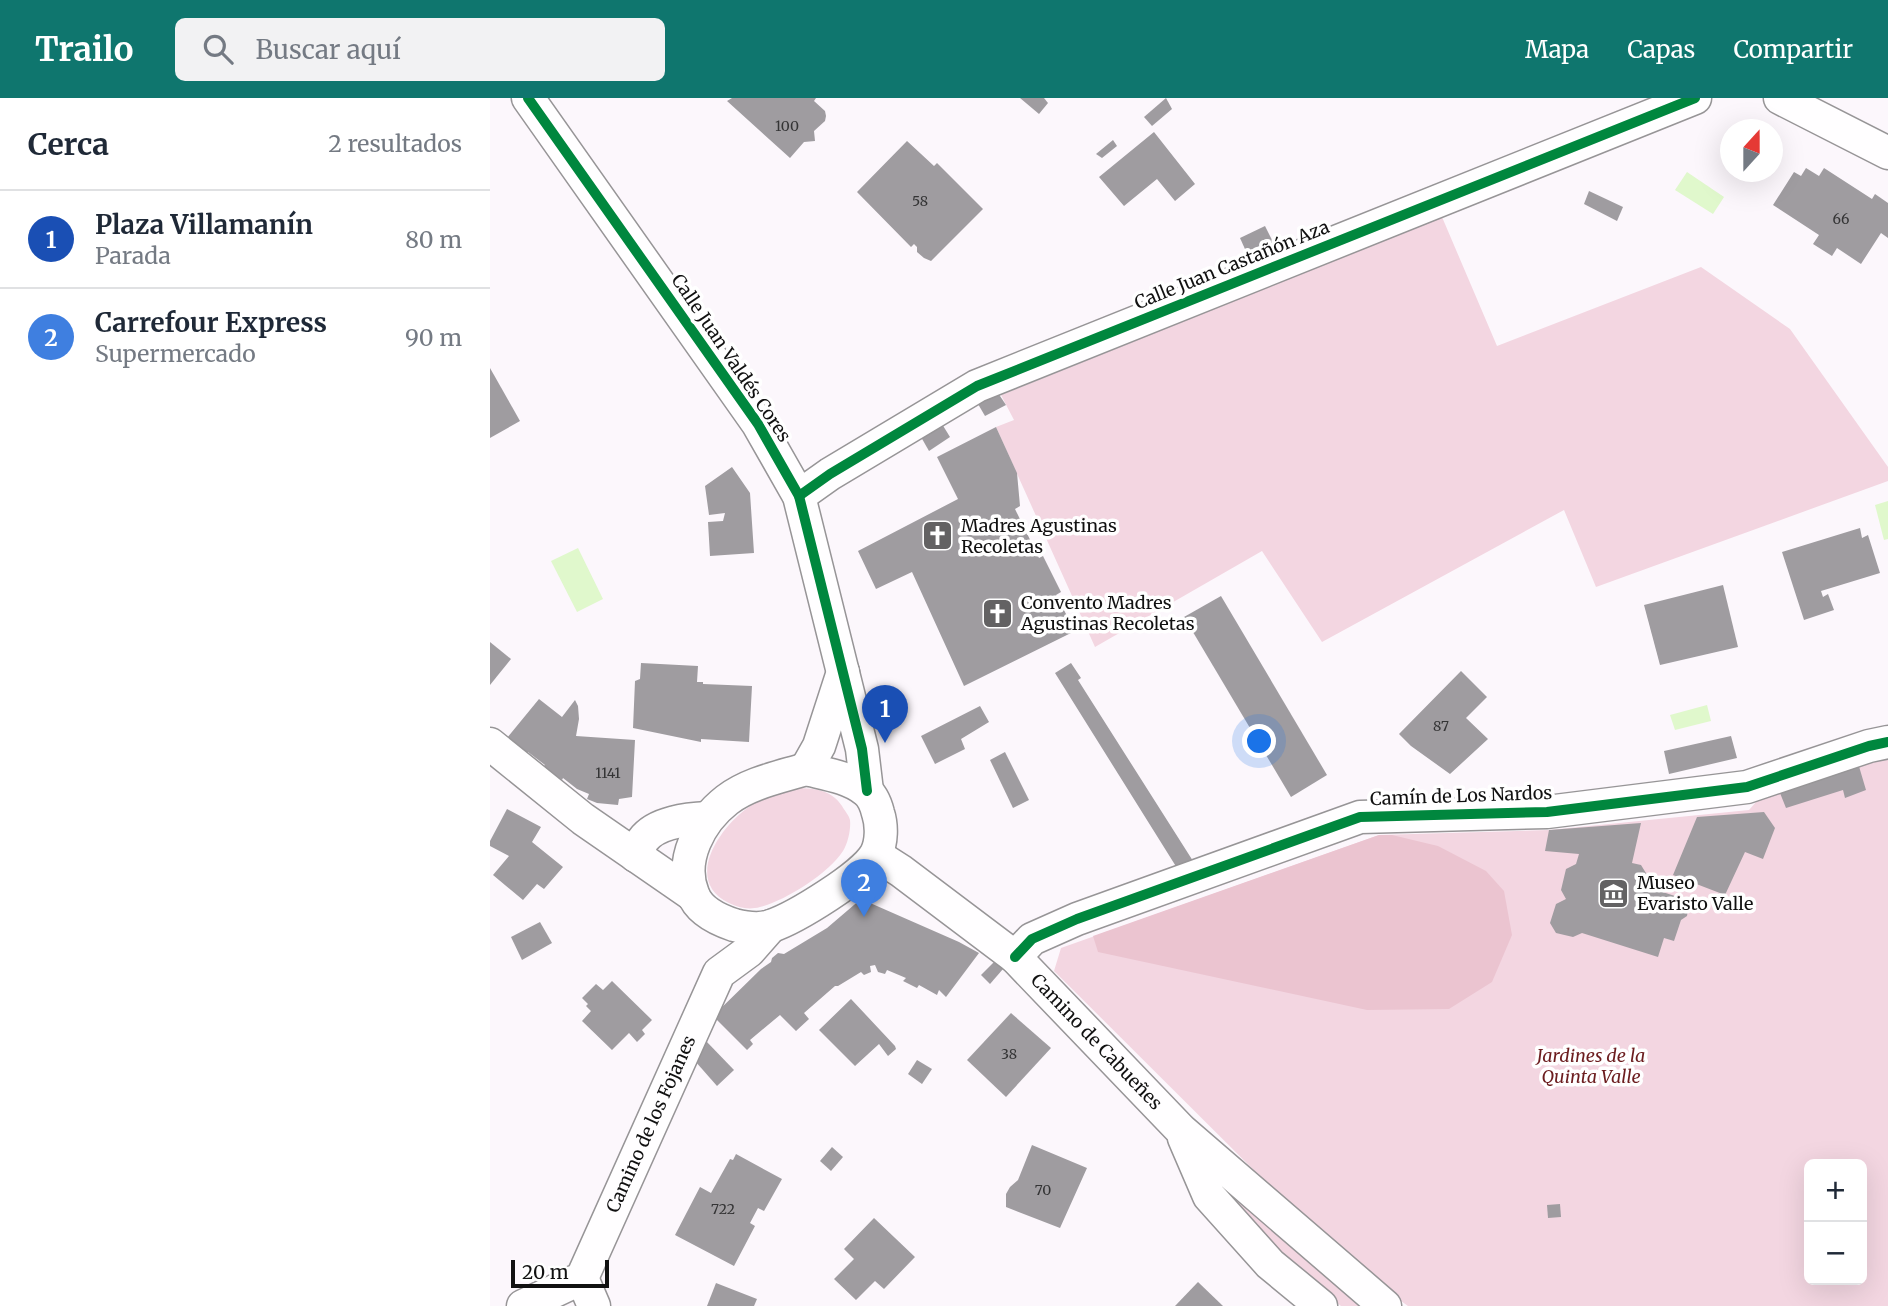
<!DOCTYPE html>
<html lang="es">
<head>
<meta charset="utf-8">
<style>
  body { margin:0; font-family:Merriweather,serif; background:#f2f2f3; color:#1f2937 }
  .controls { position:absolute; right:21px; bottom:21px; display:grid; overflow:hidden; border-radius:10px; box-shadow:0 7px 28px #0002 }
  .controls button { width:63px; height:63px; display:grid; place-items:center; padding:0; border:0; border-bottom:2px solid #e0e1e3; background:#fff; color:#1f2937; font:35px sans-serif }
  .compass { position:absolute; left:1230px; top:21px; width:63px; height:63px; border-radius:50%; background:#fff; box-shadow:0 7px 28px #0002; rotate:21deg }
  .scale { position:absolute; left:21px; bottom:18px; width:98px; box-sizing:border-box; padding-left:7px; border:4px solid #111; border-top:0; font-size:19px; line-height:24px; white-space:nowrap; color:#111; -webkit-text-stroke:5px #fff; paint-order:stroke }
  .you { position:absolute; left:770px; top:644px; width:24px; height:24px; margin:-18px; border:5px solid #fff; border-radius:50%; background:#1a73e8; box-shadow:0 0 0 10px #1a73e833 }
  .badge { display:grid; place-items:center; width:46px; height:46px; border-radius:50%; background:#0f766e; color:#fff; font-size:23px; font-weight:700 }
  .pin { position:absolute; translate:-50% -58px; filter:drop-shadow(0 2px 4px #0008) }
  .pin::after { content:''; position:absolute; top:37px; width:24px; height:21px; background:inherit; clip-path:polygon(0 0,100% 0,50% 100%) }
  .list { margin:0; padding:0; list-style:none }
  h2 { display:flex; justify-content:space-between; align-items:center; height:91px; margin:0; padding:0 28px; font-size:30px }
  h2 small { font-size:23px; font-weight:400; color:#747a83 }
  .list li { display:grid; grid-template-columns:46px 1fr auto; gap:21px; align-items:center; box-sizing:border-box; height:98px; padding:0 28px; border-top:2px solid #e0e1e3 }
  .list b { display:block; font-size:26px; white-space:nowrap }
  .list p { margin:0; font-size:23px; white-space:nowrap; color:#747a83 }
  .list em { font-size:23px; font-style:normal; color:#747a83 }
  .icon { flex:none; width:38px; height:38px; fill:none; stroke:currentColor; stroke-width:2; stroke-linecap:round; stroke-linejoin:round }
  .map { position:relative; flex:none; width:1398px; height:1208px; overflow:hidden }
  header { display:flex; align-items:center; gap:42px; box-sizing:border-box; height:98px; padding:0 35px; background:#0f766e; color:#fff }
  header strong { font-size:33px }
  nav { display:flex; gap:38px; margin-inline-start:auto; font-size:24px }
  .search { width:490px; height:63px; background:#f2f2f3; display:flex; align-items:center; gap:18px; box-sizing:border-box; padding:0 24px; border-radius:10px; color:#747a83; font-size:26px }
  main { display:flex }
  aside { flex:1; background:#fff }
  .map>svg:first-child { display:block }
  .green { fill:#f3d6e1; fill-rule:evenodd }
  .forest { fill:#ebc4d0 }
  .water { fill:#e0f8cc }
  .building { fill:#9f9ca0 }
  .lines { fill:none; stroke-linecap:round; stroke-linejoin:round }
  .street-casing { stroke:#979597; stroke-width:35 }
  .street { stroke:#fffeff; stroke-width:32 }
  .cycleway-casing { stroke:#fff; stroke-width:15 }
  .cycleway { stroke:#00873e; stroke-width:10 }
  .labels { text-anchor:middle; stroke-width:7; stroke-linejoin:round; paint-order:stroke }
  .number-label { font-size:14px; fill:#343435 }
  .street-label { font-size:18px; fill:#111; stroke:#fff }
  .poi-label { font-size:18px; fill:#111; stroke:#fff; text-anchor:start }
  .park-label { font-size:18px; font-style:italic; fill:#6c1d1f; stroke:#fff }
</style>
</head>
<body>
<header>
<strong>Trailo</strong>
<div class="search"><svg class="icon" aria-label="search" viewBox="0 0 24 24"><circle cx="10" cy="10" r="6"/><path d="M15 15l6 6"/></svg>Buscar aquí</div>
<nav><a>Mapa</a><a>Capas</a><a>Compartir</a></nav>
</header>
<main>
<aside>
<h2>Cerca<small>2 resultados</small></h2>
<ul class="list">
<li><span class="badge" style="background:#1a4fb4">1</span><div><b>Plaza Villamanín</b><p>Parada</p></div><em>80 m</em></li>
<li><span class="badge" style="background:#3f7fe0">2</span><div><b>Carrefour Express</b><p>Supermercado</p></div><em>90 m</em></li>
</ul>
</aside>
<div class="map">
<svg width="1398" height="1208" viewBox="0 0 1398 1208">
  <rect width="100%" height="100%" fill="#fcf7fc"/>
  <!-- green -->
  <g class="green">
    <polygon points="952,119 1007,248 1211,169 1300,231 1398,369 1398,383 1106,489 1074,412 832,544 772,453 605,549 506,329 524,322 511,297"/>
    <path d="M1398,657V1208H918L883,1183L814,1122L564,873L571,850L889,737L1059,732L1259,712L1273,696ZM1319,1066H1372V1182H1319Z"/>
    <path d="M305,690C322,690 341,691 352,708C354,712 359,717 360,722C361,731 358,745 353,753C339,775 295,803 270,809C259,812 249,810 239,805C194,783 228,732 256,711C270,700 288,694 305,690Z"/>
    <path d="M737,1088H741L810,1156L873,1208H851C808,1174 771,1136 735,1095L734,1091Z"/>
  </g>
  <!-- forest -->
  <polygon class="forest" points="889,737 902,737 948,748 996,773 1014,793 1022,837 1002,884 959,911 877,912 608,854 603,838"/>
  <!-- water -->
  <g class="water">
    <polygon points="1197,74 1234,99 1223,116 1185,92"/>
    <polygon points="1398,403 1398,441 1394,442 1385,407"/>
    <polygon points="88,450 113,501 87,514 61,463"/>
    <polygon points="1217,607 1221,623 1185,632 1180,617"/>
  </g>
  <!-- building -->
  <g class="building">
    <polygon points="242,0 326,0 324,3 335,13 336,18 335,23 324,33 325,43 314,44 300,60 237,3"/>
    <polygon points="530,0 554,0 558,5 549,16"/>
    <polygon points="676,0 682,11 662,28 654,19"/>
    <polygon points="664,34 705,86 685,103 667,81 634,108 609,79"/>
    <polygon points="623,42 627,48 612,60 606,56"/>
    <polygon points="417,43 444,68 447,65 493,111 441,163 434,160 427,154 427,149 424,146 421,149 367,94"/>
    <polygon points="1316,70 1329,78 1334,70 1382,101 1385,96 1398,105 1398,140 1391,135 1371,166 1347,150 1342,158 1323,146 1329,137 1283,107 1304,74 1311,78"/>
    <polygon points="1099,93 1133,109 1127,123 1094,106"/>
    <polygon points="775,128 785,148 759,160 750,140"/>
    <polygon points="0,270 30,323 0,340"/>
    <polygon points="508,295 516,307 495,318 488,306"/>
    <polygon points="452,326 460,339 439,353 431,339"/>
    <polygon points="506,329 527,375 530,408 525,411 549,460 553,458 571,494 566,497 585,533 474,588 422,474 386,491 368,453 468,401 447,359"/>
    <polygon points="242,369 260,395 264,455 220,458 218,424 233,423 235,415 219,417 215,388"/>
    <polygon points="1370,430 1372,440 1378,437 1390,475 1331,493 1333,499 1338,496 1344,512 1314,522 1292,454"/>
    <polygon points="1233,487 1248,549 1170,567 1154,507"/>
    <polygon points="731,498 837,677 801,699 694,519"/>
    <polygon points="0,544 21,561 0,587"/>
    <polygon points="151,565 208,568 207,584 213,584 213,586 262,588 259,644 211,641 211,644 143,630 145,583 150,581"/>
    <polygon points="581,565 591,580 588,582 703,763 687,770 565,575"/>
    <polygon points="971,573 997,599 976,620 998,641 960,676 921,648 909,636"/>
    <polygon points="49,601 72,619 85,602 88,608 89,621 86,638 145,642 142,699 129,701 128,707 107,705 97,701 99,696 87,691 73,680 72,682 53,669 55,667 38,654 36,657 28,651 30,649 17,640"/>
    <polygon points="490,608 499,624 471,641 475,651 445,666 431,638"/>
    <polygon points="1241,638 1247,660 1179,676 1174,653"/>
    <polygon points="515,654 539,702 523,710 500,662"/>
    <polygon points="1368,665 1376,692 1355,700 1353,692 1296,710 1288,690"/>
    <polygon points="17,711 51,729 42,744 73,769 54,791 47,786 33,802 3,777 19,758 0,748 0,743"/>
    <polygon points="1274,714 1285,730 1273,761 1255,754 1235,797 1183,777 1207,719"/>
    <polygon points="1151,725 1142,765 1151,767 1159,780 1157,789 1185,798 1185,801 1192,803 1198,812 1197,818 1191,822 1184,843 1174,840 1168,859 1092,835 1083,839 1066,835 1060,825 1066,806 1076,801 1071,792 1076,771 1086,766 1089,756 1055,753 1059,732"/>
    <polygon points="371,801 469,844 489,855 456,899 449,892 447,897 429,887 427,890 413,883 416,880 397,872 395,876 388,874 385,867 380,868 381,874 374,877 371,874 348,888 345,888 314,915 319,921 306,933 290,917 260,942 263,946 257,952 223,918 271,871 281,864 282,860 288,855 294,856 337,830"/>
    <polygon points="50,824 62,845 32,862 21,839"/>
    <polygon points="505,863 513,871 500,886 491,877"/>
    <polygon points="122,883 162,922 152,932 155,936 147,944 139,935 122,952 92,923 101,913 96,908 98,906 92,900 106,886 113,892"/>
    <polygon points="361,901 405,948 406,951 398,958 389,946 365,968 329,932"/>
    <polygon points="521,915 561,950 516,999 477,962"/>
    <polygon points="216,943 244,972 227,988 205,963"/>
    <polygon points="427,962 442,971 432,986 418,976"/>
    <polygon points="542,1047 597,1070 570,1130 516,1109 516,1096 520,1089 528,1082"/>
    <polygon points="342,1049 353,1059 341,1073 330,1063"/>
    <polygon points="246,1056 292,1081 274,1113 268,1110 260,1125 265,1128 244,1168 185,1137 210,1089 221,1095 240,1061 243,1062"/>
    <polygon points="1070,1106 1071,1119 1058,1120 1057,1107"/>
    <polygon points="384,1120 425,1159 394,1191 385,1183 366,1202 344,1181 364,1161 354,1151"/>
    <polygon points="708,1184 733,1208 685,1208"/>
    <polygon points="226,1185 267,1201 264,1208 217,1208"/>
  </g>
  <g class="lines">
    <defs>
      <g id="street">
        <polyline points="38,0 268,326 309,398 372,651 377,693"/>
        <polyline points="1290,0 1398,55"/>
        <polyline points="309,398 340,376 487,288 1205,0"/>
        <polyline points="0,646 93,721 203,797"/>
        <path d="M316,671C336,676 358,679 375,692C382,697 386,707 388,715C392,727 392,744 386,756C374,778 305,820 281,828C269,832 256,830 244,827C229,822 209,813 203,796C189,762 210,723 237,702C259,685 290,679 316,671Z"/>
        <polyline points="316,671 329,648 353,574"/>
        <path id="s1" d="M386,757L411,773L525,859L691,1032L895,1208"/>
        <path d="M146,758C149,753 150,747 153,742C166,724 198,721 218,720"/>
        <polyline points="525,859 542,841 587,821 870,719 1057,714 1257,689 1379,648 1398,644"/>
        <polyline points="694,1040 719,1098 780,1166 831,1208"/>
        <polyline points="92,1180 104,1208"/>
        <path id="s2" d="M33,1208L92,1180L229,875L259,853L281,828"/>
      </g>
    </defs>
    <!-- street casing -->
    <use href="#street" class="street-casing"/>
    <!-- street -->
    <use href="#street" class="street"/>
    <defs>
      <g id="cycleway">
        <polyline points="38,0 268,326 309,398 372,651 377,693"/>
        <polyline points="309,398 340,376 487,288 1205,0"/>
        <polyline points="525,859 542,841 587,821 870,719 1057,714 1257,689 1379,648 1398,644"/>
      </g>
    </defs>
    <!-- cycleway casing -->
    <use href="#cycleway" class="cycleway-casing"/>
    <!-- cycleway -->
    <use href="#cycleway" class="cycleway"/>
  </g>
  <!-- icons -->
  <defs>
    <symbol id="church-square" viewBox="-11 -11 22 22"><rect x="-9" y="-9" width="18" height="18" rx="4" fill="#636263" stroke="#fff"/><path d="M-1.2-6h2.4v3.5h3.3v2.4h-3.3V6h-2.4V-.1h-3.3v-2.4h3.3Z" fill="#fff"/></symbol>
    <symbol id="museum-square" viewBox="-11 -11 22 22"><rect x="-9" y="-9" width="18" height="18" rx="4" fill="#636263" stroke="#fff"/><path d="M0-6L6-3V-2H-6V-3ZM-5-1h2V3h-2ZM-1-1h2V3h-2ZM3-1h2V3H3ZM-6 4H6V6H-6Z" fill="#fff"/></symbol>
  </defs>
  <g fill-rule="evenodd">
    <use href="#church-square" x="430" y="420" width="35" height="35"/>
    <use href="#church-square" x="490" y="498" width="35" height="35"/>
    <use href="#museum-square" x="1106" y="778" width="35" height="35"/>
  </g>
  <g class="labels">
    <!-- number labels -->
    <g class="number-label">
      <text x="297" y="33">100</text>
      <text x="430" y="108">58</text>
      <text x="1351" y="126">66</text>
      <text x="951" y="633">87</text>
      <text x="118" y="680">1141</text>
      <text x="519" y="961">38</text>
      <text x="553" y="1097">70</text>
      <text x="233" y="1116">722</text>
    </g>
    <!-- street labels -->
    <g class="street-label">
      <text transform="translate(742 167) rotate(-22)" y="6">Calle Juan Castañón Aza</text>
      <text transform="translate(241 260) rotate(56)" y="6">Calle Juan Valdés Cores</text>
      <text transform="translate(971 698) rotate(-2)" y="6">Camín de Los Nardos</text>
      <text dy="6" stroke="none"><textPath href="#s1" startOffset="290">Camino de Cabueñes</textPath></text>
      <text dy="6" stroke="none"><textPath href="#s2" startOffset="234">Camino de los Fojanes</textPath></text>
    </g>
    <!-- poi labels -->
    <g class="poi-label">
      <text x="471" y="434">Madres Agustinas<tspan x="471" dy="21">Recoletas</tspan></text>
      <text x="531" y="511">Convento Madres<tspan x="531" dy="21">Agustinas Recoletas</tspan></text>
      <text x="1147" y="791">Museo<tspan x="1147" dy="21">Evaristo Valle</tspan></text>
    </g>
    <!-- park labels -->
    <g class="park-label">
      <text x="1101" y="964">Jardines de la<tspan x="1101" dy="21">Quinta Valle</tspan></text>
    </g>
  </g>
</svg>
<div class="controls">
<button>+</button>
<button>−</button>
</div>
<svg class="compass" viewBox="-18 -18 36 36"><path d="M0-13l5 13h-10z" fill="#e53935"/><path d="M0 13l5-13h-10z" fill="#747a83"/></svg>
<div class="scale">20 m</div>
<div class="you"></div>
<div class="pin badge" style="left:395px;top:645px;background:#1a4fb4">1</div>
<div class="pin badge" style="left:374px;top:819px;background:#3f7fe0">2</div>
</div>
</main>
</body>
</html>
